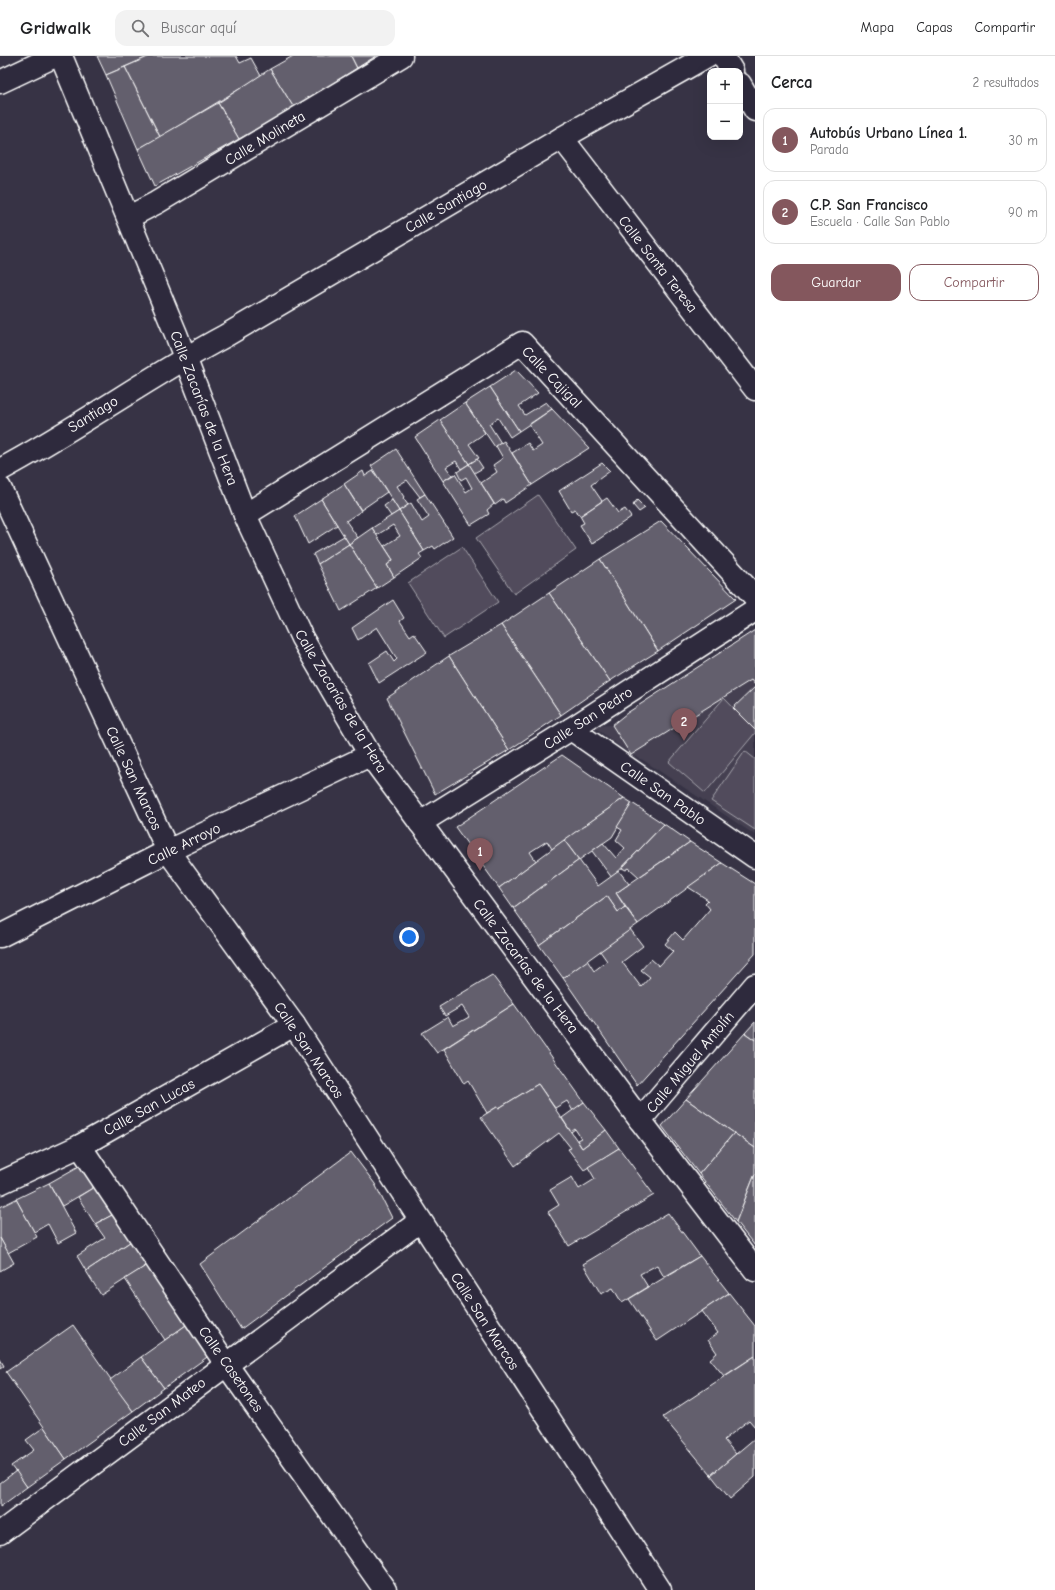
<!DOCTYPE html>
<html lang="es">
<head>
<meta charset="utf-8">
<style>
  body { margin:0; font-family:"Comic Neue",sans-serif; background:#f2f2f2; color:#202124 }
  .controls { position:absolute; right:12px; top:12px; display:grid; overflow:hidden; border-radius:8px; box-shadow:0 4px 16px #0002 }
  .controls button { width:36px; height:36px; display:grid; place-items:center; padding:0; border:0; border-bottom:1px solid #e0e0e0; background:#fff; color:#202124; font:20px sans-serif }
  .you { position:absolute; left:409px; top:881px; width:14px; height:14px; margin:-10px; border:3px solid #fff; border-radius:50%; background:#1a73e8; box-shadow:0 0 0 6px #1a73e833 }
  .badge { display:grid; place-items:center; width:26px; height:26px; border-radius:50%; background:#84575d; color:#fff; font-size:13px; font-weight:700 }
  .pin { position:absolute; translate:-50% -33px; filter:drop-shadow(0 1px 2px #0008) }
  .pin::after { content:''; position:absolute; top:21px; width:14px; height:12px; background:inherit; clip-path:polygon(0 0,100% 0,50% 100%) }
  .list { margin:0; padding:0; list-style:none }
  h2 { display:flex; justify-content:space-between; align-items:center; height:52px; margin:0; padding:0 16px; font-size:17px }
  h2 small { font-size:13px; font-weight:400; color:#757577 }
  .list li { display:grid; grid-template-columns:26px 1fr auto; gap:12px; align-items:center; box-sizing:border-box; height:64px; margin:0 8px 8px; padding:0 8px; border:1px solid #e0e0e0; border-radius:12px }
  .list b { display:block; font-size:15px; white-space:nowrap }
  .list p { margin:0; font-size:13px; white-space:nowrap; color:#757577 }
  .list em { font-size:13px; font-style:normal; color:#757577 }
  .actions { display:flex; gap:8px; padding:12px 16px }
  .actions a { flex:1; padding:9px 0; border:1px solid #84575d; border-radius:12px; text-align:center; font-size:14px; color:#84575d }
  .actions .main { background:#84575d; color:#fff }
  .icon { flex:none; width:22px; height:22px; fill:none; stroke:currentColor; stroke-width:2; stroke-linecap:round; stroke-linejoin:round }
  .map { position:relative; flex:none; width:755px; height:1534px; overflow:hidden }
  header { display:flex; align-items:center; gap:24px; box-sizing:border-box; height:56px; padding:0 20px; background:#fff; border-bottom:1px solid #e0e0e0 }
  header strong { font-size:19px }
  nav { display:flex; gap:22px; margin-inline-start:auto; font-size:14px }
  .search { width:280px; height:36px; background:#f2f2f2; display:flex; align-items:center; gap:10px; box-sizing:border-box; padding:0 14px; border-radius:12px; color:#757577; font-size:15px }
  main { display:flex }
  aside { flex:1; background:#fff }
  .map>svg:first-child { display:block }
  .built { fill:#444051 }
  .green { fill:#514c5c; stroke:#a8a6ae }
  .building { fill:#635f6d; stroke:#fff }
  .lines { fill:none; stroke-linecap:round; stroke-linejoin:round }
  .minor-casing { stroke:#fff; stroke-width:25 }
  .minor { stroke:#2f2a3d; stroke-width:22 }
  .labels { text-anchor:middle; stroke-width:3; stroke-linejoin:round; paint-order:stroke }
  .street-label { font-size:15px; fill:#fff; stroke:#2f2a3d }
</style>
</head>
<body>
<header>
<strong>Gridwalk</strong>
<div class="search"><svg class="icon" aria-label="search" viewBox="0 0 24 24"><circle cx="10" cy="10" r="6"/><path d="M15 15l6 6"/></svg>Buscar aquí</div>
<nav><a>Mapa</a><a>Capas</a><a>Compartir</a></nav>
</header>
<main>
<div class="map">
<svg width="755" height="1534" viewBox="0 0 755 1534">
  <rect width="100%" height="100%" fill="#373345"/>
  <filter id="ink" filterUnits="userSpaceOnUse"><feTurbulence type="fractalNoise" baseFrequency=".025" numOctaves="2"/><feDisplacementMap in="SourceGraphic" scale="8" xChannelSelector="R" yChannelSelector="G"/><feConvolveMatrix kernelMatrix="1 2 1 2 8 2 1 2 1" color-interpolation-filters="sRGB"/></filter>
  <g filter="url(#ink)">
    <!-- built -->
    <polygon class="built" points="755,574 755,779 643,704 631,699 593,670 612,669 627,657"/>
    <!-- green -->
    <g class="green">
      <polygon points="538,439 576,494 514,538 476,482"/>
      <polygon points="462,491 498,546 444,582 408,527"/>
      <polygon points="724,642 755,674 755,677 705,737 669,706"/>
      <polygon points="745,695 755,703 755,774 711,745"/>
    </g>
    <!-- building -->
    <g class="building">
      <polygon points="97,0 150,0 106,19"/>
      <polygon points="150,0 236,0 240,7 251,2 261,20 160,81 125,11"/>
      <polygon points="293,0 351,0 357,12 294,52 270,13"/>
      <polygon points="351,0 376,0 357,12"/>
      <polygon points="125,11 160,81 138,93 106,19"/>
      <polygon points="270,13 294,52 239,83 218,47"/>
      <polygon points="218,47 239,83 155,130 138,93"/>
      <polygon points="516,314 538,337 519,350 525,359 546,346 552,353 519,375 490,331"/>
      <polygon points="490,331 519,375 510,381 498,362 489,368 501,387 495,391 465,347"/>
      <polygon points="465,347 485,377 469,388 479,402 469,408 440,364"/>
      <polygon points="552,353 589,392 532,429 512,397 528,387 533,395 542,389 529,369"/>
      <polygon points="440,364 469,408 461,413 456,405 446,411 452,419 443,425 415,381"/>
      <polygon points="504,385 532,429 505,447 503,443 495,449 481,427 497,416 493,409 503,402 496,390"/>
      <polygon points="396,393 425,438 420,441 407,424 397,430 404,441 403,442 408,449 399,455 371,410"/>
      <polygon points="477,403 483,412 474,417 469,408"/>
      <polygon points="602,407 610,415 591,429 602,445 580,460 575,453 571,455 559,435"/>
      <polygon points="469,408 494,448 487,454 489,458 471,469 443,425 455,418 466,436 472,432 466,421 461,424 457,416"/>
      <polygon points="363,415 365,420 373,415 387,436 361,454 344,428"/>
      <polygon points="344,428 361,455 346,465 358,482 349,488 321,443"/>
      <polygon points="425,438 453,481 435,493 433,490 424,495 399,455 411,447 422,466 429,461 417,443"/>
      <polygon points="607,442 618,457 625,453 631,461 592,488 580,469 584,467 580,460"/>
      <polygon points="321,443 337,469 308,488 295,460"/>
      <polygon points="392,444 399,455 391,460 384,450"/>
      <polygon points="637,444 645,452 639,456 633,449"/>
      <polygon points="399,455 424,495 419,498 422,502 394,521 387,509 393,504 384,490 400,480 393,469 377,479 372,472"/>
      <polygon points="661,465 736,543 658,595 600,503"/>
      <polygon points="372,472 393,504 387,509 394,521 377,532 349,488"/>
      <polygon points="344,480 349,488 318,508 313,498"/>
      <polygon points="349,488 377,532 341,555 318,508"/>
      <polygon points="600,503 658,595 610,625 549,537"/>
      <polygon points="549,537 610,625 561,659 501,569"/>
      <polygon points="393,544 404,562 400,565 410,580 414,577 427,596 379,627 369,607 387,595 394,606 397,603 377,571 358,584 352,572"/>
      <polygon points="501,569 561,659 509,694 449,600"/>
      <polygon points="755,574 755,629 751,624 631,699 612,669 627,657"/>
      <polygon points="449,600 509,694 435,738 387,642"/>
      <polygon points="755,631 755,674 733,652"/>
      <polygon points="562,699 624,742 552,793 547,785 530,796 536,805 499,832 455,771"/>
      <polygon points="624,742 632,747 612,781 579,804 564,784"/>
      <polygon points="632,747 664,768 612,822 592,795 603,787 616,802 625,792 616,784 622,774 617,771"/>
      <polygon points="664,768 690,786 639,821 629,812 626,814 622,812"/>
      <polygon points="564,784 579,804 513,852 499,832"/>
      <polygon points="690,786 722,807 638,868 616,837"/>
      <polygon points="579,804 598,830 619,815 629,828 616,837 625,851 618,856 607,840 539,889 513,852"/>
      <polygon points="722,807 755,828 755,898 637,1029 563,922 587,904 594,915 607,905 600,895 630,873 643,890 622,906 641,931 650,921 641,914 651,903 659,910 673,895 665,888 675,876 683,884 710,853 705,847 708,844 688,831"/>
      <polygon points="607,840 618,856 625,851 638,868 563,922 539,889"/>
      <polygon points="492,919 514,948 437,997 422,977 448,961 453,970 469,961 462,950 445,960 439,951"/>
      <polygon points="514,948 584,1046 573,1055 567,1045 555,1052 538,1028 499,1052 497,1051 487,1057 468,1025 464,1028 444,993"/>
      <polygon points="755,966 755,984 745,977"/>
      <polygon points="745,977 755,984 755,1092 686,1043"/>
      <polygon points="538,1028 582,1092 606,1074 619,1092 584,1114 568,1093 571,1092 559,1077 515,1110 481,1061 497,1051 499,1052"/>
      <polygon points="686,1043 734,1077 699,1118 662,1070"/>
      <polygon points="584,1046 606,1074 582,1092 577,1084 581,1082 575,1073 571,1076 562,1062"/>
      <polygon points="734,1077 755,1092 755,1118 736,1166 699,1118"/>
      <polygon points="619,1092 654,1139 569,1190 548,1156 559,1149 550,1134 572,1121 579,1133 595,1123 588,1111"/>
      <polygon points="351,1096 375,1128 392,1162 241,1273 200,1208"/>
      <polygon points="81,1109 96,1130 62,1150 49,1127"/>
      <polygon points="755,1118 755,1190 736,1166"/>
      <polygon points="49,1127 76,1177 58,1187 48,1168 34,1176 16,1143"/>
      <polygon points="96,1130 116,1157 95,1168 78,1141"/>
      <polygon points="16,1143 37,1181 8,1197 0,1182 0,1151"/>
      <polygon points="116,1157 133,1184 86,1215 77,1200 105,1182 95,1168"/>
      <polygon points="668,1157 700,1200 664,1221 657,1209 640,1218 648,1231 622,1247 613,1232 601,1238 583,1208"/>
      <polygon points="0,1182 14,1207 0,1215"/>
      <polygon points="133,1184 149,1208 101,1239 86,1215"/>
      <polygon points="700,1200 729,1237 657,1285 629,1243"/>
      <polygon points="149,1208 189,1267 165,1284 125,1223"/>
      <polygon points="729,1237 755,1270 755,1300 724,1320 710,1303 717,1297 708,1284 718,1277 702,1255"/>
      <polygon points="189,1267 210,1299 164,1332 141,1301"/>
      <polygon points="73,1269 133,1355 66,1403 6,1316"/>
      <polygon points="755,1300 755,1371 749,1364 724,1384 736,1398 711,1419 663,1361"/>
      <polygon points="141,1301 164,1332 133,1355 110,1324"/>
      <polygon points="0,1303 4,1310 0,1313"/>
      <polygon points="44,1371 66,1403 27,1431 11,1410 34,1394 26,1384"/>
      <polygon points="755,1382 755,1421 730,1443 711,1419"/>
      <polygon points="16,1415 27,1431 0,1451 0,1427"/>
    </g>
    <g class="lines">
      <defs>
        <g id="minor">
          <polyline points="61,0 176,278 245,459 302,582 370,699 640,1064 755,1214"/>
          <polyline points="723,0 732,15"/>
          <polyline points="0,26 55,0"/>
          <polyline points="740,28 755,54"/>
          <polyline points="562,82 755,333"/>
          <polyline points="129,161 156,147 401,0"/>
          <path d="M0,414C77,373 148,321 225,280L562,82L707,0"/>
          <polyline points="0,432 168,795 294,969 660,1534"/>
          <polyline points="245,459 522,287 755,541"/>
          <polyline points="571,673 755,801"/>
          <polyline points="420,767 571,673 755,554"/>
          <polyline points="0,880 168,795 370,699"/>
          <polyline points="640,1064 755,929"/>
          <polyline points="80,1090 226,1308 385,1534"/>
          <polyline points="0,1127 80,1090 294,969"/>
          <polyline points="0,1477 420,1165"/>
        </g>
      </defs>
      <!-- minor casing -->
      <use href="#minor" class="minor-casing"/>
      <!-- minor -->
      <use href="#minor" class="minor"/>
    </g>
  </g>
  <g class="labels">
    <!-- street labels -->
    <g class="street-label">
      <text transform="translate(265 82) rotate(-31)" y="5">Calle Molineta</text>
      <text transform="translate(446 150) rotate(-30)" y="5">Calle Santiago</text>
      <text transform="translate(658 208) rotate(52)" y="5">Calle Santa Teresa</text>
      <text transform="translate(552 321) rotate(46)" y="5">Calle Cajigal</text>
      <text transform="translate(204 352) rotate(69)" y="5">Calle Zacarías de la Hera</text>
      <text transform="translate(93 358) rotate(-32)" y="5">Santiago</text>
      <text transform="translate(341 645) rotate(59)" y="5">Calle Zacarías de la Hera</text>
      <text transform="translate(588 662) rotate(-33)" y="5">Calle San Pedro</text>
      <text transform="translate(134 722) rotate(65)" y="5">Calle San Marcos</text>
      <text transform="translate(663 737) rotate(35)" y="5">Calle San Pablo</text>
      <text transform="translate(184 788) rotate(-26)" y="5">Calle Arroyo</text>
      <text transform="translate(526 910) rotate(53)" y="5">Calle Zacarías de la Hera</text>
      <text transform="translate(309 994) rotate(56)" y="5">Calle San Marcos</text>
      <text transform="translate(690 1006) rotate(-50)" y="5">Calle Miguel Antolín</text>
      <text transform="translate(149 1051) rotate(-29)" y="5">Calle San Lucas</text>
      <text transform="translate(485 1265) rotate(57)" y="5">Calle San Marcos</text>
      <text transform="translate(231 1313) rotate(55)" y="5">Calle Casetones</text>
      <text transform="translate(162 1356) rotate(-37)" y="5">Calle San Mateo</text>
    </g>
  </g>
</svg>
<div class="controls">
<button>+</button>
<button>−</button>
</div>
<div class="you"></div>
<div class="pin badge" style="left:480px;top:815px">1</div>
<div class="pin badge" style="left:684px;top:685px">2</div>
</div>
<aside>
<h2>Cerca<small>2 resultados</small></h2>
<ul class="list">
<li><span class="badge">1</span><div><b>Autobús Urbano Línea 1.</b><p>Parada</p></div><em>30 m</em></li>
<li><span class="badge">2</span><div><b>C.P. San Francisco</b><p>Escuela · Calle San Pablo</p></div><em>90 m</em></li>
</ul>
<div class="actions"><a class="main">Guardar</a><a>Compartir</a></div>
</aside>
</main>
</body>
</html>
